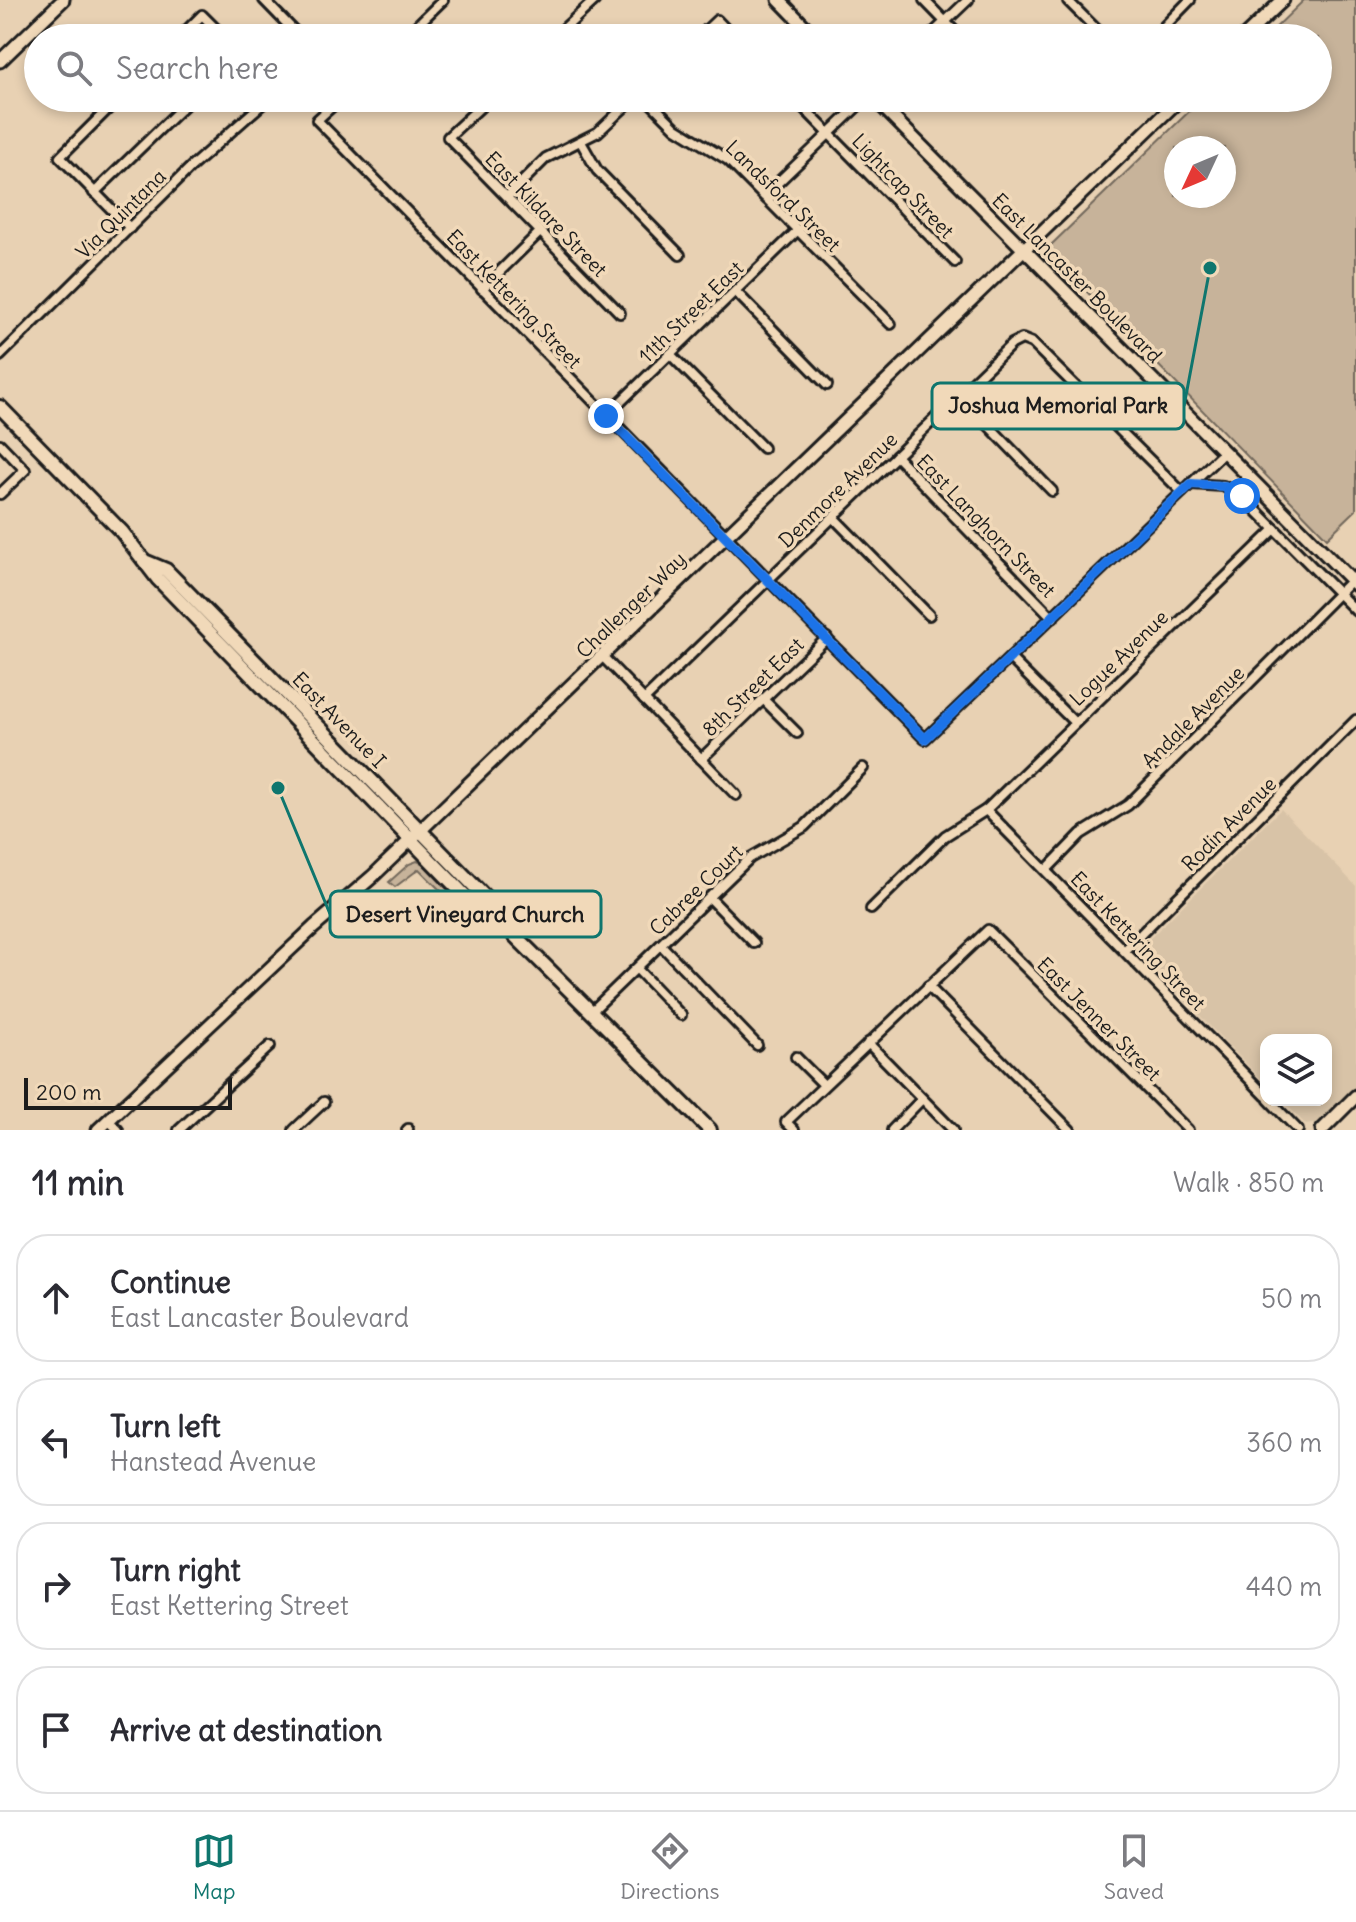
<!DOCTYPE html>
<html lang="en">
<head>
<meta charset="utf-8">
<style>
  body { margin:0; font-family:Delius,sans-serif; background:#f2f2f3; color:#2b2b33 }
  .controls { position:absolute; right:24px; bottom:24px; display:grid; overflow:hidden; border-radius:16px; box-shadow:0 4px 12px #0003 }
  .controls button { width:72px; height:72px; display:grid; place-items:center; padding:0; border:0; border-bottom:2px solid #e1e1e2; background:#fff; color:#2b2b33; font:40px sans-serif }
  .compass { position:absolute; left:1164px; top:136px; width:72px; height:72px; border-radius:50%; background:#fff; box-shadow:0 4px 12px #0003; rotate:226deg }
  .scale { position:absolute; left:24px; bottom:20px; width:208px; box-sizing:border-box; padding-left:8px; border:4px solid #1c1c1c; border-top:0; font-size:22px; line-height:28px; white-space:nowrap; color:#1c1c1c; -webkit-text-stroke:6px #f1d9b9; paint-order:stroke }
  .stop { position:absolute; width:24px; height:24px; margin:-18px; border:6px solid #1a73e8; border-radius:50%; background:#fff }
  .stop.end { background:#1a73e8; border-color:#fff; box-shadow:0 2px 8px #0008 }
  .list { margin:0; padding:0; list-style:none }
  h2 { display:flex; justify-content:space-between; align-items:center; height:104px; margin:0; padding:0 32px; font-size:34px }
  h2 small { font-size:26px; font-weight:400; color:#7c7c81 }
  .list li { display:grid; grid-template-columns:52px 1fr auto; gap:24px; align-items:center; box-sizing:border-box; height:128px; margin:0 16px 16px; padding:0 16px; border:2px solid #e1e1e2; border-radius:32px }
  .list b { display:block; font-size:30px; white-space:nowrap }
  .list p { margin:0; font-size:26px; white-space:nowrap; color:#7c7c81 }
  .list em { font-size:26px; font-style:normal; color:#7c7c81 }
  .icon { flex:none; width:44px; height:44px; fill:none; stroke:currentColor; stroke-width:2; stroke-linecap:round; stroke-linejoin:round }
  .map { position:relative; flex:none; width:1356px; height:1130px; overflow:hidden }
  .search { position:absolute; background:#fff; box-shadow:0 4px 12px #0003; left:24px; right:24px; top:24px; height:88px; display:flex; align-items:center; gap:20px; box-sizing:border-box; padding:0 28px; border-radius:44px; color:#7c7c81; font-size:30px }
  .sheet { height:680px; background:#fff }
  nav { display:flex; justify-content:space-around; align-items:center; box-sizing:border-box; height:112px; border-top:2px solid #e1e1e2; background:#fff; font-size:22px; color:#7c7c81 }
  nav a { display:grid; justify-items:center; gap:4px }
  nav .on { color:#0f766e }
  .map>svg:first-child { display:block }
  .built { fill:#d8c3a7 }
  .green { fill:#c7b39a; stroke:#72685b; stroke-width:2; fill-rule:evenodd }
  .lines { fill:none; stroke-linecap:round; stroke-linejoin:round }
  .street-casing { stroke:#1c1c1c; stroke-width:14 }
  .secondary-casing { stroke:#1c1c1c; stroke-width:17 }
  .primary-casing { stroke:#1c1c1c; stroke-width:18 }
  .street { stroke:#f1d9b9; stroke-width:8 }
  .secondary { stroke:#f1d9b9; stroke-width:11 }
  .primary { stroke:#f1d9b9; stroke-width:12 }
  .route { stroke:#1a73e8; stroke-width:10 }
  .labels { text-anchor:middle; stroke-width:7; stroke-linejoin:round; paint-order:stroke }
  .street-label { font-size:20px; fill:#1c1c1c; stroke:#f1d9b9 }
  .leader { fill:none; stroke:#0f766e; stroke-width:3 }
  .callout-dot { fill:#0f766e; stroke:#f1d9b9; stroke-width:3 }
  .callout { fill:#f1d9b9; stroke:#0f766e; stroke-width:3 }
  .callout-label { font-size:22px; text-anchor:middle; font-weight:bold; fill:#1c1c1c }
</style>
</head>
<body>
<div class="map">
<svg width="1356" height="1130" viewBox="0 0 1356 1130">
  <rect width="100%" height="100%" fill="#e8d1b3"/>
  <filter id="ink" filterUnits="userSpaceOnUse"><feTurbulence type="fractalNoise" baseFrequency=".0125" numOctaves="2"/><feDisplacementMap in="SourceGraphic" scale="16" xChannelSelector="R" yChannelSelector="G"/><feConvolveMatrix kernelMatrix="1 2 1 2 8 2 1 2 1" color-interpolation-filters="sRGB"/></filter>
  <g filter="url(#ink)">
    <!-- built -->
    <polygon class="built" points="1281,809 1356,886 1356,1088 1319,1123 1306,1125 1282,1100 1326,1100 1326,1040 1266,1040 1266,1084 1137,951"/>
    <!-- green -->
    <g class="green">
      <path d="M1304,0H1356V510L1327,538L1051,255L1050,246L1203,98H1318V38H1265ZM1176,148H1224V196H1176Z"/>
      <polygon points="417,861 422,863 449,891 443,893 419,869 395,887 389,882 409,864"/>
    </g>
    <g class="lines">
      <defs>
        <g id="street">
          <polyline points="264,0 301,38"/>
          <polyline points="924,0 961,38"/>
          <polyline points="1068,1 1105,38"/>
          <polyline points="179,38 202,15 225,38"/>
          <polyline points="404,38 443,0"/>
          <polyline points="554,38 595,0"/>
          <polyline points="698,38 717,20 734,38"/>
          <polyline points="928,38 968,0"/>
          <polyline points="1153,38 1190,0"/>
          <polyline points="119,98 60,157 130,228"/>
          <polyline points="341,98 317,120 925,739 1224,452"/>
          <polyline points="490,98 448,137 620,313"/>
          <polyline points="646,98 676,128 728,160 891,324"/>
          <polyline points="794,98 955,262"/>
          <polyline points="581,142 597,170 680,255"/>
          <polyline points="94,193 192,98"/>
          <polyline points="765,195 866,98"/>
          <polyline points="507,197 546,158 598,132 634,98"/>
          <polyline points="482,289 540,232"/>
          <polyline points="736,292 827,385"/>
          <polyline points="670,354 763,448"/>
          <polyline points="0,356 192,166 269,98"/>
          <polyline points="959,395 1052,491"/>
          <polyline points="606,416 798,230"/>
          <polyline points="0,444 25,470 0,494"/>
          <polyline points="896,456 1053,618"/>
          <polyline points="1191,484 1223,486 1242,496 1356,611"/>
          <polyline points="833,517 929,615"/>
          <polyline points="603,657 736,795"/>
          <polyline points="1012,660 1075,723"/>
          <polyline points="763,699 797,733"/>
          <polyline points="644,700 1012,344 1022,339 1032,343 1182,492"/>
          <polyline points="701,759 827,638"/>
          <polyline points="986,810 1266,1096"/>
          <polyline points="1046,870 1081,834 1128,805 1356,576"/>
          <polyline points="710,898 754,943"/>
          <polyline points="871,909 945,836 986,810 1275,529"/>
          <polyline points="662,946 757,1045"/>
          <polyline points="1125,950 1356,720"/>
          <polyline points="637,969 681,1015"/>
          <polyline points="928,986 1070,1130"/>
          <polyline points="592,1011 750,858 804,827 863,768"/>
          <polyline points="868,1043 953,1130"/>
          <polyline points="796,1057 823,1084"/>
          <polyline points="1269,1100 1298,1130"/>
          <polyline points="109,1121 118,1130"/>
          <polyline points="179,1130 270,1046"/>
          <polyline points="294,1130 324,1102"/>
          <polyline points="407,1130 408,1129"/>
          <polyline points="794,1130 786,1122 988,930 1188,1130"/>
          <polyline points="892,1130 922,1099"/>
        </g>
        <g id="secondary">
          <polyline points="779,0 816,38"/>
          <polyline points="1243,38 1283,0"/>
          <polyline points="0,61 63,0"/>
          <polyline points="874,98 1356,585"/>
          <polyline points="98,1130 314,927 372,877 1181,98"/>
          <polyline points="1322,1130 1356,1096"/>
        </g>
        <g id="primary">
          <polyline points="0,407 122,532 158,579 474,905 494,915"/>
          <polyline points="147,562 166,570 485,897 494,915 710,1130"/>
        </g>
      </defs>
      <!-- street casing -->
      <use href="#street" class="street-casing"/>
      <!-- secondary casing -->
      <use href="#secondary" class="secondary-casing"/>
      <!-- primary casing -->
      <use href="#primary" class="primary-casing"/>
      <!-- street -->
      <use href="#street" class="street"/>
      <!-- secondary -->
      <use href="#secondary" class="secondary"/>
      <!-- primary -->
      <use href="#primary" class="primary"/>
    </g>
  </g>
  <g class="lines" filter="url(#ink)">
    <!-- route -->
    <polyline class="route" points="606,416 925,739 1191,484 1223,486 1242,496"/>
  </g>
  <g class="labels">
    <!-- street labels -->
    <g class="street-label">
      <text transform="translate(903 186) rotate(46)" y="7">Lightcap Street</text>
      <text transform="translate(783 196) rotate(44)" y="7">Landsford Street</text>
      <text transform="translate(121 214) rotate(-45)" y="7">Via Quintana</text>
      <text transform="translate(546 214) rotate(46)" y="7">East Kildare Street</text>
      <text transform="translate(1077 278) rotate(45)" y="7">East Lancaster Boulevard</text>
      <text transform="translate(514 299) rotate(46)" y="7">East Kettering Street</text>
      <text transform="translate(691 312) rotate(-44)" y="7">11th Street East</text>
      <text transform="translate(838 490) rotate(-44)" y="7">Denmore Avenue</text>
      <text transform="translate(986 526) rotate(46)" y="7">East Langhorn Street</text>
      <text transform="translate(631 605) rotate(-44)" y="7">Challenger Way</text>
      <text transform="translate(1119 658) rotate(-44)" y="7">Logue Avenue</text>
      <text transform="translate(753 687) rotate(-44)" y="7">8th Street East</text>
      <text transform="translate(1193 717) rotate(-45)" y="7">Andale Avenue</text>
      <text transform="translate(339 720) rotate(46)" y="7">East Avenue I</text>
      <text transform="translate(1229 824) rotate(-45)" y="7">Rodin Avenue</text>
      <text transform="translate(696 890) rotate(-44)" y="7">Cabree Court</text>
      <text transform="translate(1138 941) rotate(46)" y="7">East Kettering Street</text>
      <text transform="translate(1099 1019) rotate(45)" y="7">East Jenner Street</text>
    </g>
  </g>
  <!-- callouts -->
  <path class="leader" d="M1210 268L1184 406M278 788L330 914"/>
  <g class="callout-dot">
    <circle cx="1210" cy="268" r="8"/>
    <circle cx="278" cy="788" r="8"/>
  </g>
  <g class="callout">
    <rect x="932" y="383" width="252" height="46" rx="8"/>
    <rect x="330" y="891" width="271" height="46" rx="8"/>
  </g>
  <g class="callout-label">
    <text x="1058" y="413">Joshua Memorial Park</text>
    <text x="465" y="922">Desert Vineyard Church</text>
  </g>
</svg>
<div class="controls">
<button><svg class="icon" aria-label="layers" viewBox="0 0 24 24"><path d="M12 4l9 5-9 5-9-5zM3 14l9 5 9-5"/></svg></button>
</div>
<svg class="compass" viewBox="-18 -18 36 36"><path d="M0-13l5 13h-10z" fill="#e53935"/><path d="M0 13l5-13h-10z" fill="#7c7c81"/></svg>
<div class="scale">200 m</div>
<div class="stop" style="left:1242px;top:496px"></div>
<div class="stop end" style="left:606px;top:416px"></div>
<div class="search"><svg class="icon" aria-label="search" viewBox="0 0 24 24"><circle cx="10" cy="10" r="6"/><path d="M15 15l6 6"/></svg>Search here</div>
</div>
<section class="sheet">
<h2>11 min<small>Walk · 850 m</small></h2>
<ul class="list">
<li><svg class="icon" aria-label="ahead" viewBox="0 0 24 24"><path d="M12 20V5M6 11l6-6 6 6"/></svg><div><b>Continue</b><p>East Lancaster Boulevard</p></div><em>50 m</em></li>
<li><svg class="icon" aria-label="left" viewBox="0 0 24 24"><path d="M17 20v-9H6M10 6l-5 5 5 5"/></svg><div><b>Turn left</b><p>Hanstead Avenue</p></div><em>360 m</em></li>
<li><svg class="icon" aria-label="right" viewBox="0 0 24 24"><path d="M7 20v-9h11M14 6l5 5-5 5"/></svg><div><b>Turn right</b><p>East Kettering Street</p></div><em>440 m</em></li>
<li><svg class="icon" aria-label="arrive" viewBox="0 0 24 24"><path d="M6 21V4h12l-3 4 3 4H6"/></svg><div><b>Arrive at destination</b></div></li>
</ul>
</section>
<nav>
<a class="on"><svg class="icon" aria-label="map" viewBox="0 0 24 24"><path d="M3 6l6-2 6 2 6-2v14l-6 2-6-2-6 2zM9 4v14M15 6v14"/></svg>Map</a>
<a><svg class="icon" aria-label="directions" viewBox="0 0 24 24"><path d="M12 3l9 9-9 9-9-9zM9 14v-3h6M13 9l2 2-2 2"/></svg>Directions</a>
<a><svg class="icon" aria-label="saved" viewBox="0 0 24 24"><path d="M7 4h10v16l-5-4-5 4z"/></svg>Saved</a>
</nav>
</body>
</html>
